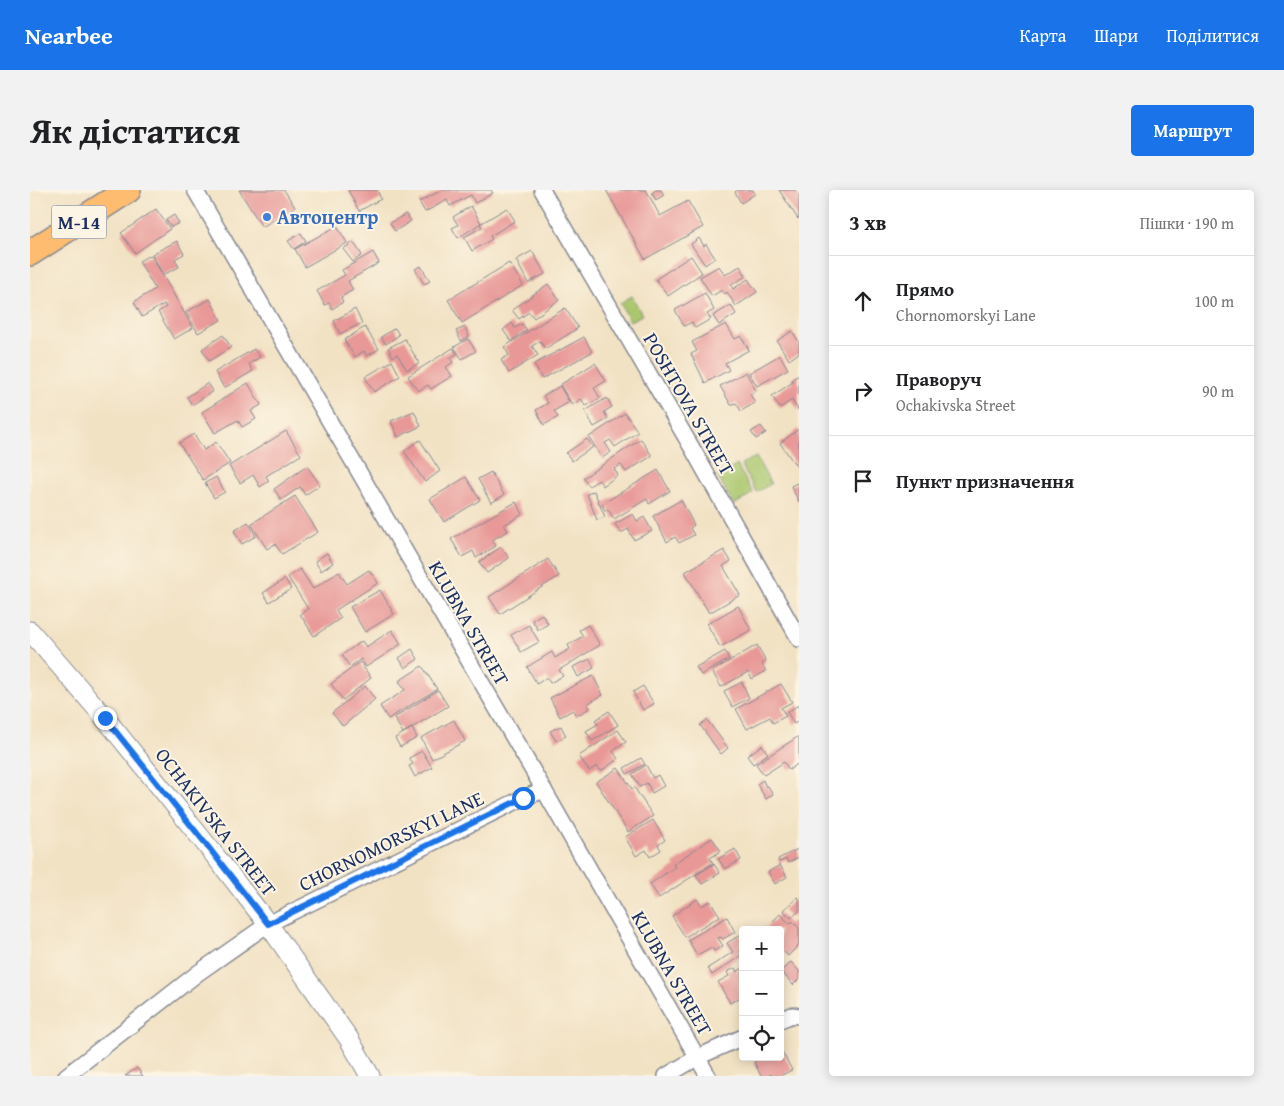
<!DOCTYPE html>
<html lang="uk">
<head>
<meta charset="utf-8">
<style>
  body { margin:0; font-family:"Gentium Book Plus",serif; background:#f2f2f2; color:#202124 }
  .controls { position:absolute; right:15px; bottom:15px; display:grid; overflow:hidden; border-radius:5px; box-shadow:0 2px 12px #0003 }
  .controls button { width:45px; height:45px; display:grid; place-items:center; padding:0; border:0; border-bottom:1px solid #e0e0e0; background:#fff; color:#202124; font:25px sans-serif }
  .stop { position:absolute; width:15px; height:15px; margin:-11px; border:4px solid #1a73e8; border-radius:50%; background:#fff }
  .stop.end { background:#1a73e8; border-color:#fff; box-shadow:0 1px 5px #0008 }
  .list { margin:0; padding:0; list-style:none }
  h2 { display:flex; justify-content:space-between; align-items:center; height:65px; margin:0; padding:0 20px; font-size:21px }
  h2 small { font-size:16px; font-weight:400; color:#757577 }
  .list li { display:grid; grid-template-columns:32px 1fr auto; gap:15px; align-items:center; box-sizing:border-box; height:90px; padding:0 20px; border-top:1px solid #e0e0e0 }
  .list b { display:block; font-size:19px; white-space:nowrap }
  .list p { margin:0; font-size:16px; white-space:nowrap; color:#757577 }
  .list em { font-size:16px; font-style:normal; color:#757577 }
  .icon { flex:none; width:28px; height:28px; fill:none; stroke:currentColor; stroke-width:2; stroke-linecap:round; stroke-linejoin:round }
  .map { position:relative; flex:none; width:769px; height:886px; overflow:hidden; border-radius:5px }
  header { display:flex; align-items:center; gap:30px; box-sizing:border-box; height:70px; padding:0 25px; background:#1a73e8; color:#fff }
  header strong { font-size:24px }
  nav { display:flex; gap:28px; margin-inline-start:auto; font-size:18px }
  .intro { display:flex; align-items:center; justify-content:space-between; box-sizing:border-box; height:120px; padding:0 30px }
  h1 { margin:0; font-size:35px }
  .button { padding:12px 22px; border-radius:5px; background:#1a73e8; color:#fff; font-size:18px; font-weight:700 }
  main { display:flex; gap:30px; padding:0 30px }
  aside { flex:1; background:#fff; border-radius:5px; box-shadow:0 2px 12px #0003 }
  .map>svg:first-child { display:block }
  .green { fill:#aac76e; stroke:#627b66 }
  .building { fill:#e89897 }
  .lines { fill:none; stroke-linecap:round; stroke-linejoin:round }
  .minor-casing { stroke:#868891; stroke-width:18 }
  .tertiary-casing { stroke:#868891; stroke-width:21 }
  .trunk-casing { stroke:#868891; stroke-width:28 }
  .minor { stroke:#fff; stroke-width:15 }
  .tertiary { stroke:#fff; stroke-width:19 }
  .trunk { stroke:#fdbc70; stroke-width:25 }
  .route { stroke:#1a73e8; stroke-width:6 }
  .shop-dot { fill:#3f7fe0; stroke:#fcf5e5; stroke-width:2 }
  .labels { text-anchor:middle; stroke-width:4; stroke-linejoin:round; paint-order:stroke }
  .shield { fill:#fcf5e5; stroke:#5e6a86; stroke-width:1 }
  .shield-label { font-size:19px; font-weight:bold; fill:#1b2f5e }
  .shop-label { font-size:20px; font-weight:bold; fill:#366cbe; stroke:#fcf5e5; text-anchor:start }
  .street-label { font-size:20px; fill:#1b2f5e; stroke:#fcf5e5 }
</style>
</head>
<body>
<header>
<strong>Nearbee</strong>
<nav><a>Карта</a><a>Шари</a><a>Поділитися</a></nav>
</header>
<div class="intro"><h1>Як дістатися</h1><a class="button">Маршрут</a></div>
<main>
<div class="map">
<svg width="769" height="886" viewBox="0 0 769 886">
  <rect width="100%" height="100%" fill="#fcf5e5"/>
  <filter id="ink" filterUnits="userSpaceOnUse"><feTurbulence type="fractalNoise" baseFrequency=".02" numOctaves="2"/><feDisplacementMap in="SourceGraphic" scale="10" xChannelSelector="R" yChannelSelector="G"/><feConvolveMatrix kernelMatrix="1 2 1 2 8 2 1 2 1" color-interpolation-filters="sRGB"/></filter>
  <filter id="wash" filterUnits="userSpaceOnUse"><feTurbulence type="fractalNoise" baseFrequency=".0096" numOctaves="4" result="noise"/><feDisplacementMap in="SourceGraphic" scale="20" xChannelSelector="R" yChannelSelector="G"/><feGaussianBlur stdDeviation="1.12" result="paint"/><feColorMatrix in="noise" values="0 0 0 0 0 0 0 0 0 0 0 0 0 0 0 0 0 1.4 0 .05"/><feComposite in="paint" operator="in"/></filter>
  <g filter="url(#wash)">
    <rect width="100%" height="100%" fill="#f2e2c4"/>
    <!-- green -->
    <g class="green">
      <polygon points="602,106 612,125 600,131 590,113"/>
      <polygon points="726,267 741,294 726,302 711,274"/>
      <polygon points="707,275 723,303 704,315 688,287"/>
    </g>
    <g id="blocks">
      <!-- building -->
      <g class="building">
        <polygon points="209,0 254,0 265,17 232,37"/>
        <polygon points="318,0 347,0 351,9 329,21"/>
        <polygon points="412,0 461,0 463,3 445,13 441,5 420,16 417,10 395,22 389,12"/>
        <polygon points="576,0 616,0 630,26 658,11 673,37 615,69"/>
        <polygon points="626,0 631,0 634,5 626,10 622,3"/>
        <polygon points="707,0 723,0 725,4 711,13 705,2"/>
        <polygon points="749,0 769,0 769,28 768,29"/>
        <polygon points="441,16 451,33 428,48 422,38 428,35 423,27"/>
        <polygon points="477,18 485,31 460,46 462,49 442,61 434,47 452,37 450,34"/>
        <polygon points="126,19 140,39 105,63 91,43"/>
        <polygon points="376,24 381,31 365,41 360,33"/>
        <polygon points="144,25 149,33 141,37 136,30"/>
        <polygon points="307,36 317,53 275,77 265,59"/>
        <polygon points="271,43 276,51 264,59 258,51"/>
        <polygon points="669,48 674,56 676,54 685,68 675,75 661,54"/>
        <polygon points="147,51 154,64 145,69 149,77 133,85 122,64"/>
        <polygon points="323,52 332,65 323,72 313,59"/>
        <polygon points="502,61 515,84 498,93 486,70"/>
        <polygon points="343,62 349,73 318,91 323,100 311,107 313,112 302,119 299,113 295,115 287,101 315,85 312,80"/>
        <polygon points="121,65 163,138 144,149 128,122 136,117 134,114 112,127 104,112 125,99 109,71"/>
        <polygon points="661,66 672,83 638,106 626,89"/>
        <polygon points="479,73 493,95 432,133 418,110"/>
        <polygon points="391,76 400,91 394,94 385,79"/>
        <polygon points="689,76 695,85 710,76 716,86 701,95 703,99 718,89 727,102 706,116 697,102 695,104 692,100 682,106 670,87"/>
        <polygon points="518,94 529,110 504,128 499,122 489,129 482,120"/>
        <polygon points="675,103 684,120 677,124 681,129 665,138 662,132 654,136 645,120"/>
        <polygon points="180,109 191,130 168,143 156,122"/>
        <polygon points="701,115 706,124 689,135 683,126"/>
        <polygon points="535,118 548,138 515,159 510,151 502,156 508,165 479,183 471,170 479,165 474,157"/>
        <polygon points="325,119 332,133 310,144 304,131"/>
        <polygon points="482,133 485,138 492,134 497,140 481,151 473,140"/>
        <polygon points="696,134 705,149 711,146 719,160 695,173 699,180 675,193 661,164 667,161 662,152"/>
        <polygon points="335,137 349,159 337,166 334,161 325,167 314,150"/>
        <polygon points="435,137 439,147 431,151 426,141"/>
        <polygon points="365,138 369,145 356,154 351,147"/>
        <polygon points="762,141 769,152 769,163 759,170 747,151"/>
        <polygon points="193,145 201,157 179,171 172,159"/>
        <polygon points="554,147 562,162 512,189 504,174"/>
        <polygon points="375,149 389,173 377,180 367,164 363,167 358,158"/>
        <polygon points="438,149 446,161 432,169 424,157"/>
        <polygon points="423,158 427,164 420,168 423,172 416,177 422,186 401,199 398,195 388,201 378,186"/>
        <polygon points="224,159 230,167 219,174 223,181 194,198 185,182"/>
        <polygon points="750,165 758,179 727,196 719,183"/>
        <polygon points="362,171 370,186 344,202 335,187"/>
        <polygon points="565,173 576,191 564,198 570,208 556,216 551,209 542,215 530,195"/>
        <polygon points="716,182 726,201 720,204 725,213 711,221 706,213 701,215 690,196"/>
        <polygon points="769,185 769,221 762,210 750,218 742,206 763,192 762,189"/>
        <polygon points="178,193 183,201 162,215 157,207"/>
        <polygon points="218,193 231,215 221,221 226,229 212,237 208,230 185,243 172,222"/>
        <polygon points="530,196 539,212 524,221 528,227 514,235 506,220 518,213 513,206"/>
        <polygon points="577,208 582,217 574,222 578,229 564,237 555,221"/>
        <polygon points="384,221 391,236 368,247 361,231"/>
        <polygon points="595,223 608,242 585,257 580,250 575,253 581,262 572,268 559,247"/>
        <polygon points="731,236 736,243 726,249 721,242"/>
        <polygon points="769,239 769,280 750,253"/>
        <polygon points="256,241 271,265 236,286 239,291 230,297 223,285 210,293 199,276"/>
        <polygon points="164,244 174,260 186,252 200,273 173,290 149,253"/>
        <polygon points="557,249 563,257 542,271 536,263"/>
        <polygon points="611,249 622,266 596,282 591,275 584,279 588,285 573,296 569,290 559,296 553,288"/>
        <polygon points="390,250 410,281 395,292 374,261"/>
        <polygon points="277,276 290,295 275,305 270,297 251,310 244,299"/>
        <polygon points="628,280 640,301 619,314 617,309 584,329 578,319 575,321 572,314"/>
        <polygon points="461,282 474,305 461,313 448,289"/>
        <polygon points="186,287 195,302 184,308 175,293"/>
        <polygon points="436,287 450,310 414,332 400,309"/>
        <polygon points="769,292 769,312 761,296"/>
        <polygon points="564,301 575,327 567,330 557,304"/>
        <polygon points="265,306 288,342 252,364 245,354 237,359 221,334"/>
        <polygon points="651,310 664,335 660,338 664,345 649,353 645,347 637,352 623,326"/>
        <polygon points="486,312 493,324 474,335 478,341 462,350 466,356 446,368 443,361 432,367 421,349"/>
        <polygon points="603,324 607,331 614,327 622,341 604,350 598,339 591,343 585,334"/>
        <polygon points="218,332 226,346 212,354 204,341"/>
        <polygon points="471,357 479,368 457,383 449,372"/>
        <polygon points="694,360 701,371 693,376 710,405 679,423 655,382"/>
        <polygon points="297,363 303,373 291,381 285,371"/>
        <polygon points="518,369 529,386 470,424 459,407"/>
        <polygon points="270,379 283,399 309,382 317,394 339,380 348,393 306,420 311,428 284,446 270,424 278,419 258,387"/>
        <polygon points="255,389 261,399 239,412 233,403"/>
        <polygon points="350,400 364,424 335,442 320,417"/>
        <polygon points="708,416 721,440 690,457 677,434"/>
        <polygon points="512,424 518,434 508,440 502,430"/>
        <polygon points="499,435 509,452 491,462 481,445"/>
        <polygon points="558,435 570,455 529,480 533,486 520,493 517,487 507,494 497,477 522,462 525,468 540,459 538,455 553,446 549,440"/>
        <polygon points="362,440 371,454 336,477 331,469 320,477 312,465 332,451 336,457"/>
        <polygon points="727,455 736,471 732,474 736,481 722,489 718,482 691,497 682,481"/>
        <polygon points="382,459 388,469 375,478 369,468"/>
        <polygon points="695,461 699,469 671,485 666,477"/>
        <polygon points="560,469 564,478 548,487 543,477"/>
        <polygon points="330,472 341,488 313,510 301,494"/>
        <polygon points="392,476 407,499 358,529 350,516 375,500 369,491"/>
        <polygon points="563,486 573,505 557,514 560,518 546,526 543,520 530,527 520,508"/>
        <polygon points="712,492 719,508 702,517 694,501"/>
        <polygon points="751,494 762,512 751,518 756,526 743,533 740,527 717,539 706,519"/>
        <polygon points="335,496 345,509 313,536 302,523"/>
        <polygon points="613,496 624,514 613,520 603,502"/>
        <polygon points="408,500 418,516 373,543 364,528"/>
        <polygon points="769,515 769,531 764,534 757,522"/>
        <polygon points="579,521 588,535 562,551 556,541 568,534 565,530"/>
        <polygon points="424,530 435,551 402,569 391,548"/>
        <polygon points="677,530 698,558 691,564 670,535"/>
        <polygon points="531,536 536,546 526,551 520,541"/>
        <polygon points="382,538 387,548 370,557 365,548"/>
        <polygon points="588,540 596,552 583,561 588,569 571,581 567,576 559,581 549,566"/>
        <polygon points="769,546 769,573 759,580 754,572 734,585 726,574"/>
        <polygon points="732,555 738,564 723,574 717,566"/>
        <polygon points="392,561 402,577 385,587 379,576 383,574 379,568"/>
        <polygon points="611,568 615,574 597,584 594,578"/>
        <polygon points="616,575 623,588 628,585 634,596 622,603 617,593 610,597 602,584"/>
        <polygon points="588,578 602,599 604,597 623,626 598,642 566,592"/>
        <polygon points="733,590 736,597 738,596 743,604 736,609 727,594"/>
        <polygon points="623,630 635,650 628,655 631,660 620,667 616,660 606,666 595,647"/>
        <polygon points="682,648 691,661 680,668 683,673 629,708 620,694 645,677 643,674"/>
        <polygon points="705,659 711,670 695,679 688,669"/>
        <polygon points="768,659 769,667 758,673 756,669 749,672 748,669"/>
        <polygon points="684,674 690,683 672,694 666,685"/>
        <polygon points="750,675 757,687 745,694 738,682"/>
        <polygon points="768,707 769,708 769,721 761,728 753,720"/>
        <polygon points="667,709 672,716 680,711 690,726 655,747 642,726"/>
        <polygon points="750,724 760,734 762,731 769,738 769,755 758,766 750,758 750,740 734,740"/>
        <polygon points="697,727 705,742 693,749 691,747 688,748 693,756 684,761 682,757 667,765 658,750"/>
        <polygon points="710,745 713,750 713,759 710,761 712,765 682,785 678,778 703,762 697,753"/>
        <polygon points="761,772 769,781 769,789 763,795 751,781"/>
        <polygon points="705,778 707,782 713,778 713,806 700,813 688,792 699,786 697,782"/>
        <polygon points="750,858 762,880 750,886 742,886 741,884 737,886 731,886 724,872 734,867 750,867"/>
        <polygon points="107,878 113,886 95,886"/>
      </g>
    </g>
  </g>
  <g filter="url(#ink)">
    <use href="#blocks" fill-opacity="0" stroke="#868891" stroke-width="1"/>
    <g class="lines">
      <defs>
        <g id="minor">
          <polyline points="165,0 514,600 678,886"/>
          <polyline points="512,0 662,258 769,449"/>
          <polyline points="750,830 762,825 769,826"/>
          <polyline points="36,886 168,783 238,734 493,608 514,600"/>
          <polyline points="636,886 668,867 713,847"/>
        </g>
        <polyline id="tertiary" points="0,441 75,528 179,658 238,734 319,849 340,886"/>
        <polyline id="trunk" points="0,63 98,0"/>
      </defs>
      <!-- minor casing -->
      <use href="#minor" class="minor-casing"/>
      <!-- tertiary casing -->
      <use href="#tertiary" class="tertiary-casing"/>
      <!-- trunk casing -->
      <use href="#trunk" class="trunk-casing"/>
      <!-- minor -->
      <use href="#minor" class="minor"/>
      <!-- tertiary -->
      <use href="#tertiary" class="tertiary"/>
      <!-- trunk -->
      <use href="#trunk" class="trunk"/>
    </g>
  </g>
  <g class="lines" filter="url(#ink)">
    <!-- route -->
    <polyline class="route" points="75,528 179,658 238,734 493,608"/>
  </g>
  <!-- markers -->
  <circle class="shop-dot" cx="237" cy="27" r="5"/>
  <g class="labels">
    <!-- shield labels -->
    <rect class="shield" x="21.5" y="15.5" width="55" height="33" rx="4"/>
    <g class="shield-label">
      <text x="49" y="39">М-14</text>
    </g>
    <!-- shop labels -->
    <g class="shop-label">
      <text x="247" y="34">Автоцентр</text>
    </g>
    <!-- street labels -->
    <g class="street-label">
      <text transform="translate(659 214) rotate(60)" y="7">POSHTOVA STREET</text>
      <text transform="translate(439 433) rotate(60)" y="7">KLUBNA STREET</text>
      <text transform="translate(186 632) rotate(52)" y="7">OCHAKIVSKA STREET</text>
      <text transform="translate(361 651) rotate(-26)" y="7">CHORNOMORSKYI LANE</text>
      <text transform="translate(642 783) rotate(60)" y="7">KLUBNA STREET</text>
    </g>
  </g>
</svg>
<div class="controls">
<button>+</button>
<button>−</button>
<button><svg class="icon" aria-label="locate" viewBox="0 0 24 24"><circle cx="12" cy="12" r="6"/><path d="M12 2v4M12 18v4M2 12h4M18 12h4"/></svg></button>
</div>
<div class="stop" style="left:493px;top:608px"></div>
<div class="stop end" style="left:75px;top:528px"></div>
</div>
<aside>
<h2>3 хв<small>Пішки · 190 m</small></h2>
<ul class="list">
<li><svg class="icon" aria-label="ahead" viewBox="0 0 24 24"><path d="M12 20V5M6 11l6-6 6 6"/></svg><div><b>Прямо</b><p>Chornomorskyi Lane</p></div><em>100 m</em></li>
<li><svg class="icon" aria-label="right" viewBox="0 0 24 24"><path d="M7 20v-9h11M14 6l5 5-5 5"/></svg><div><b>Праворуч</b><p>Ochakivska Street</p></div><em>90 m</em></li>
<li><svg class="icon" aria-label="arrive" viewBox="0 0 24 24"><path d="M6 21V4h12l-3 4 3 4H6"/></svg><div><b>Пункт призначення</b></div></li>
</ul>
</aside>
</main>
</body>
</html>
